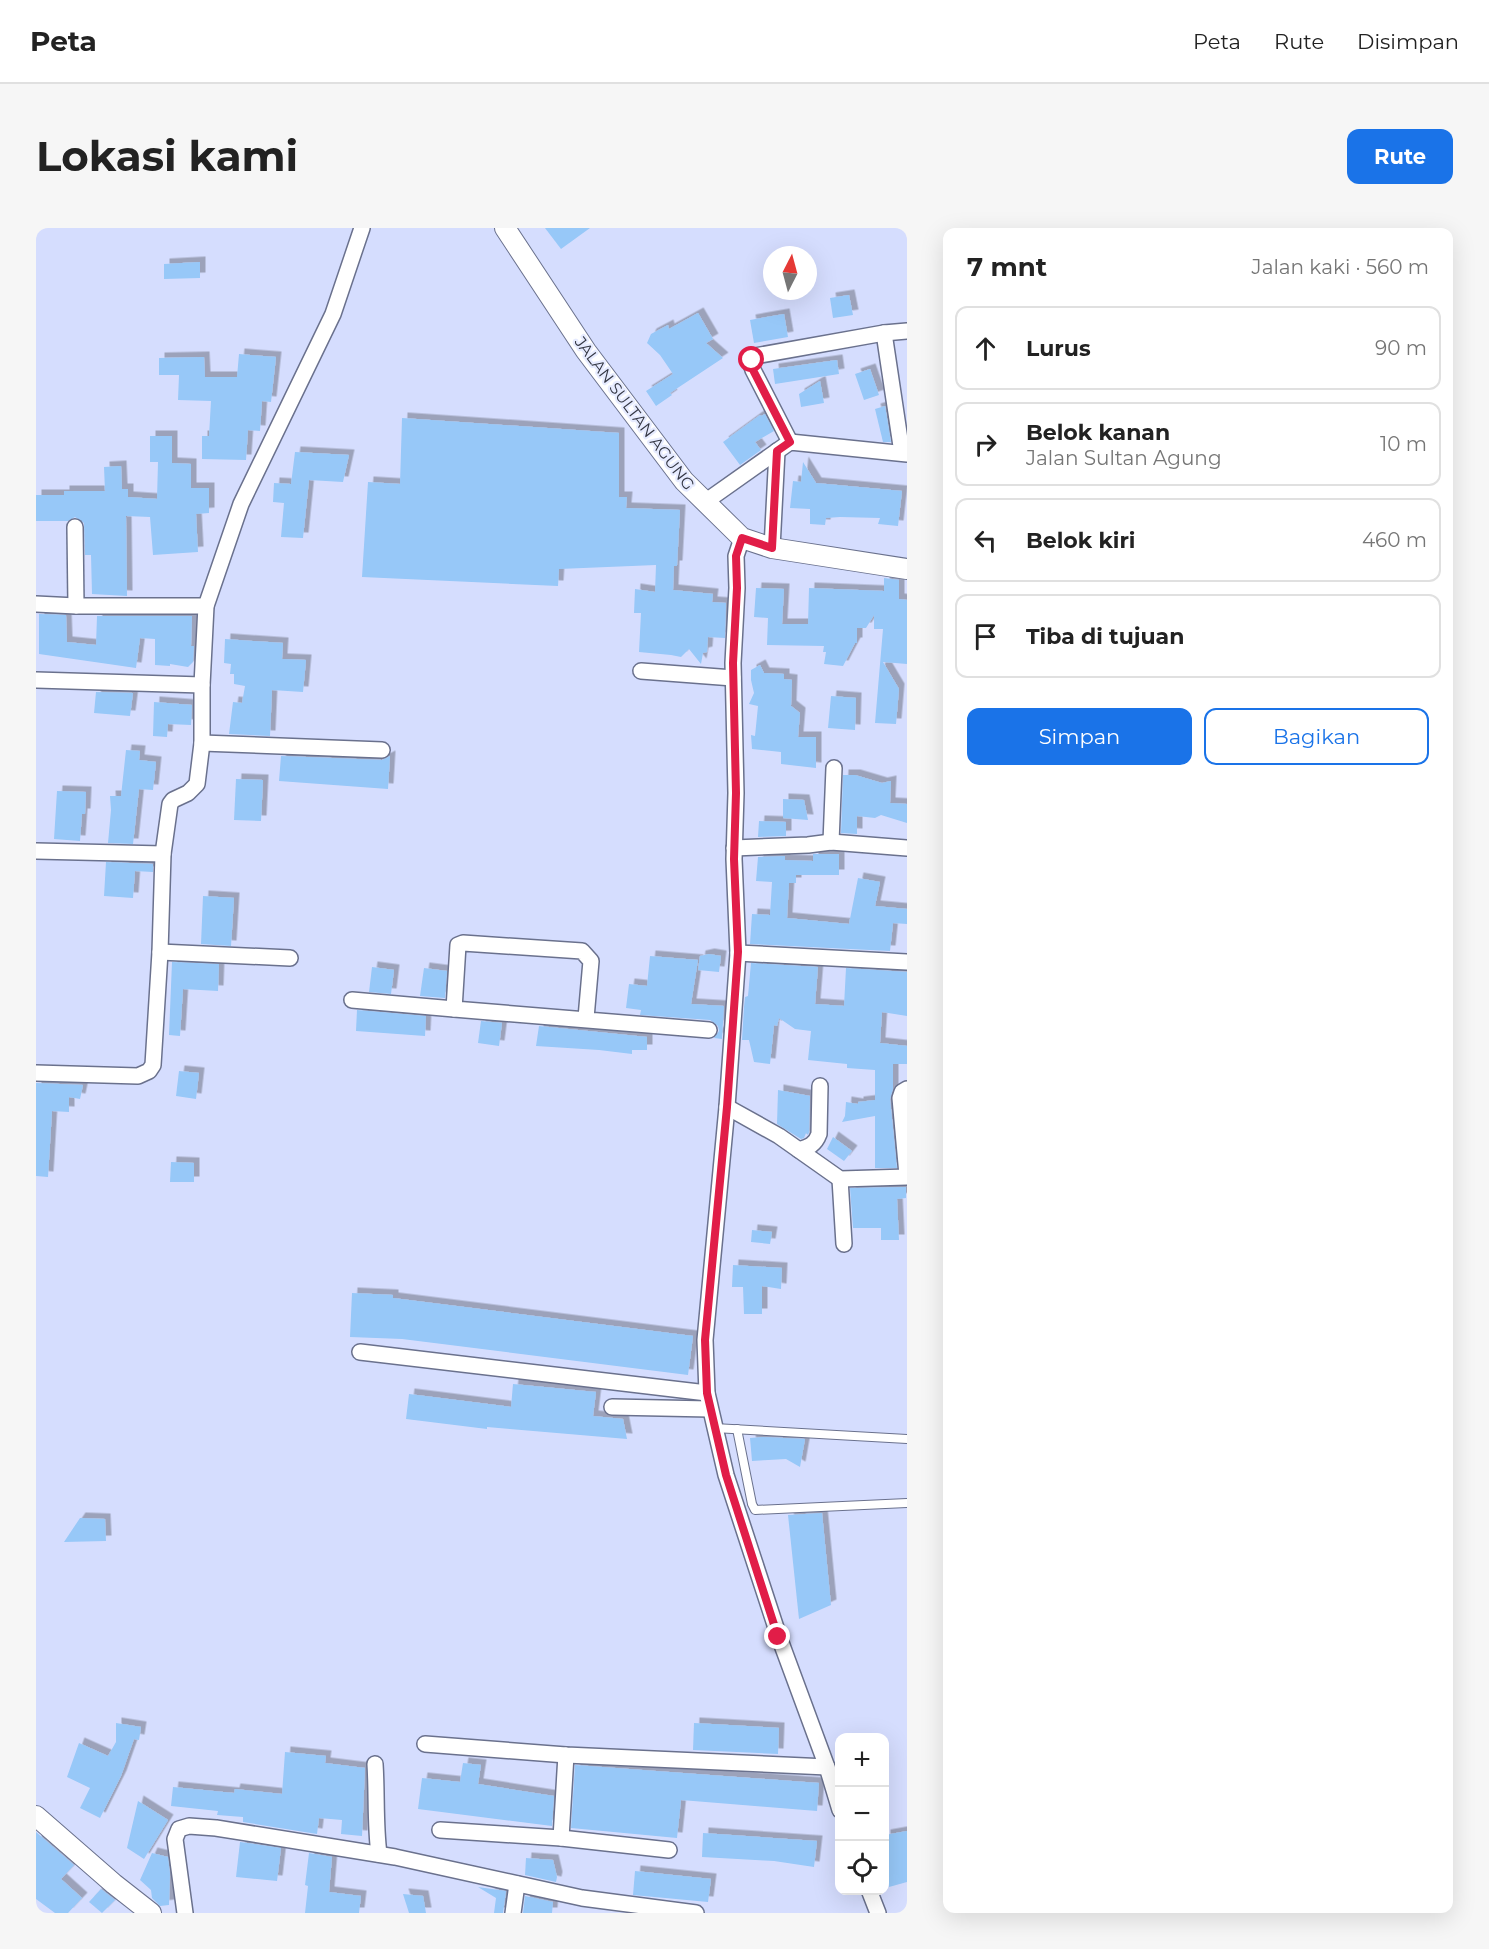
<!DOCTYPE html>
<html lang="id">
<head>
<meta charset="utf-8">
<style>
  body { margin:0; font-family:Montserrat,sans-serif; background:#f6f6f6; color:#222 }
  .controls { position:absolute; right:18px; bottom:18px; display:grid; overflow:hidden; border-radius:12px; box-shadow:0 6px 24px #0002 }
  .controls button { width:54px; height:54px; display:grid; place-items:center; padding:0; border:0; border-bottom:2px solid #e0e0e0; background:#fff; color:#222; font:30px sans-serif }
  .compass { position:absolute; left:727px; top:18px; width:54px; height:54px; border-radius:50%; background:#fff; box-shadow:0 6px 24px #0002; rotate:6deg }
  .stop { position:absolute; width:18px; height:18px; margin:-14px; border:4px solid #e11d48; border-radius:50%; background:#fff }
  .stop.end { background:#e11d48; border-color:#fff; box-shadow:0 2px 6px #0008 }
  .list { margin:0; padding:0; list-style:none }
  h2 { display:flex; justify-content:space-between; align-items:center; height:78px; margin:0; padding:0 24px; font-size:26px }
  h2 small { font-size:20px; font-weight:400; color:#767676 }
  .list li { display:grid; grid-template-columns:39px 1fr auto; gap:18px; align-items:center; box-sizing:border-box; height:84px; margin:0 12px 12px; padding:0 12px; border:2px solid #e0e0e0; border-radius:12px }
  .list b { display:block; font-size:22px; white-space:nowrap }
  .list p { margin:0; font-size:20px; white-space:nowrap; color:#767676 }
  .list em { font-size:20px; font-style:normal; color:#767676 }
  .actions { display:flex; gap:12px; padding:18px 24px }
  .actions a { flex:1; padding:14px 0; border:2px solid #1a73e8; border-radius:12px; text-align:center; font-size:21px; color:#1a73e8 }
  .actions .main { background:#1a73e8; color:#fff }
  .icon { flex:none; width:33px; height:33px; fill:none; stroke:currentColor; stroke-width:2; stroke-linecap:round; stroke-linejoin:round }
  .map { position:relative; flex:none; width:871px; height:1685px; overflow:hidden; border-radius:12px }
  header { display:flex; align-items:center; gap:36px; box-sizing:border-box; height:84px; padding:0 30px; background:#fff; border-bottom:2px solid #e0e0e0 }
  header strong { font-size:28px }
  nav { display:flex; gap:33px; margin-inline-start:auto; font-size:21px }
  .intro { display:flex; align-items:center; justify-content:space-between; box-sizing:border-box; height:144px; padding:0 36px }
  h1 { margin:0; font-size:42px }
  .button { padding:15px 27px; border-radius:12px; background:#1a73e8; color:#fff; font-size:21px; font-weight:700 }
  main { display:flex; gap:36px; padding:0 36px }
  aside { flex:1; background:#fff; border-radius:12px; box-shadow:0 6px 24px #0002 }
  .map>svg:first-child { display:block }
  .building { fill:#97c8f8; filter:url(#shadow) }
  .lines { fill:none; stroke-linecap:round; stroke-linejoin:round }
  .service-casing { stroke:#6a718d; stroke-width:10 }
  .minor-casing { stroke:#6a718d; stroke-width:18 }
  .tertiary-casing { stroke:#6a718d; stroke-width:22 }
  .service { stroke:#fff; stroke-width:8 }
  .minor { stroke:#fff; stroke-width:15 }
  .tertiary { stroke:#fff; stroke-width:20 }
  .route { stroke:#e11d48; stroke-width:8 }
  .labels { text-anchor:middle; stroke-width:4.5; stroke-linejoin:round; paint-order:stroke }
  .street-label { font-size:16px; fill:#333643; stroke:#e6ebff }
</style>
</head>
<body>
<header>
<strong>Peta</strong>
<nav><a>Peta</a><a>Rute</a><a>Disimpan</a></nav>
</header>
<div class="intro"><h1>Lokasi kami</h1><a class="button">Rute</a></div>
<main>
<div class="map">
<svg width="871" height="1685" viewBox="0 0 871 1685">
  <defs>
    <filter id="shadow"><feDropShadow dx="5.5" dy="-5.5" stdDeviation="0" flood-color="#0004"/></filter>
  </defs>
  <rect width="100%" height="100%" fill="#d5ddfe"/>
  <!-- building -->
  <g class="building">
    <polygon points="509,0 554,0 525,21"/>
    <polygon points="164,34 164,50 128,51 128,36"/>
    <polygon points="813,67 817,87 797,90 794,70"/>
    <polygon points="662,85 677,111 670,115 687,130 634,165 636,167 620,178 610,163 637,146 624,127 611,115 615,106 632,97 633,101"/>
    <polygon points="748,86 752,109 718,115 714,92"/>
    <polygon points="203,126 240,129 235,174 226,173 224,203 212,202 210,232 166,231 166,208 173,208 175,173 142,172 143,147 123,147 123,130 168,129 169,149 201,149"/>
    <polygon points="801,132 803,146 739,156 737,141"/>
    <polygon points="834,141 843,167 828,172 819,146"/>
    <polygon points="784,153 788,175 765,179 763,166"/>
    <polygon points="849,178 855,214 847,214 839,181"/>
    <polygon points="729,186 738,203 719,214 725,222 704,237 687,214 724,187 725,188"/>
    <polygon points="366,190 583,205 583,269 591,269 590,280 644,282 641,338 638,338 637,362 677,366 676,374 690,375 689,410 672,409 671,424 667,425 665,436 653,421 645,429 635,427 603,424 605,385 598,385 599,361 619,364 620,337 523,341 522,358 326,349 332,254 364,256"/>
    <polygon points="114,208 136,208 136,235 155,236 155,260 173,260 173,285 160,286 162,324 117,327 114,289 90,288 91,368 56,366 55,327 49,327 48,295 39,289 32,293 0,293 0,267 28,267 28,263 69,263 68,239 85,238 86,261 92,261 92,269 121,271 122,234 114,234"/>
    <polygon points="259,224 313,227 307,254 273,252 267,310 245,309 248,275 237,274 238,255 255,256"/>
    <polygon points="767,234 780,255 866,263 862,298 842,296 844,290 804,289 790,290 789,297 774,296 774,281 754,280 757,253 765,254"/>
    <polygon points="848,350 863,352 863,371 871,372 871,436 847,434 863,461 860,496 839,495 847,401 838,401 838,387 830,400 821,400 821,415 819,415 807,438 788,436 790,424 787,424 788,418 731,417 732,390 718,389 720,360 748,361 746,396 772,396 773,360 848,363"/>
    <polygon points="3,386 30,387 31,414 60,417 61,388 156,388 155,418 158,418 157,434 152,439 134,436 134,438 119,437 119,411 104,410 100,440 3,426"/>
    <polygon points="189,411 247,415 246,431 270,432 267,464 236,462 234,508 193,506 197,474 206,475 209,458 198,456 198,446 194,446 195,436 188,435"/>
    <polygon points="724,437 728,445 748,446 748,451 756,452 755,478 764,485 762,509 780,509 780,540 745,536 745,524 716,521 715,507 719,508 722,478 713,476 718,465 715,452 715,442"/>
    <polygon points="60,464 97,465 94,488 58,485"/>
    <polygon points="795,468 820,470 819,502 792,500"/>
    <polygon points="118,474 156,477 155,497 132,496 131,509 117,508"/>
    <polygon points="90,522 104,523 103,532 120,534 117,562 103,561 97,616 72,615 75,582 74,568 85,568"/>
    <polygon points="245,528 346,532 354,528 352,561 243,553"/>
    <polygon points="807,547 819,547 846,555 855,553 854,575 871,576 871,595 845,587 839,590 821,588 821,606 805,605"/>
    <polygon points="200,551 227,552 225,593 198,592"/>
    <polygon points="21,563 50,564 49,586 46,586 44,613 18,611"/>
    <polygon points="747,571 768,572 772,592 747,590"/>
    <polygon points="723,593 750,594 750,608 722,609"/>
    <polygon points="777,626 803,626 803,647 760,647 760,655 753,655 751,690 813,696 822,650 844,654 839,678 871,681 871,696 857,695 854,723 714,716 716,686 734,687 736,654 720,653 722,629 749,628 749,632 777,633"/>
    <polygon points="70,634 117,636 117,644 99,643 97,670 68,668"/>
    <polygon points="167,668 198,670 195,718 165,716"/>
    <polygon points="673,726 685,728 683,744 662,742 664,728"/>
    <polygon points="614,728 662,732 655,776 688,778 686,811 678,810 683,803 682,798 674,792 604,787 605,782 590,780 593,756 611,758"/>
    <polygon points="136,734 183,736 182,763 147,761 144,808 133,807"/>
    <polygon points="715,735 782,739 779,776 808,778 810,740 871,744 871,788 846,784 844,815 871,818 871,836 857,836 857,861 854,871 861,940 839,940 839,888 806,894 809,888 810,874 822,876 822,874 839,872 839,842 811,840 811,836 772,832 775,803 759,801 743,790 741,798 738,797 734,836 718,834 713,812 706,812 708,779 709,769 712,768"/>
    <polygon points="336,739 358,742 355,766 333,764"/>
    <polygon points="388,740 411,743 409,770 384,768"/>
    <polygon points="321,782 390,788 389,808 320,803"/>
    <polygon points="445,793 466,795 463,818 442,815"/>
    <polygon points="503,798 611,809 611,822 596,822 596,826 563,822 500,818"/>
    <polygon points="143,843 163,845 160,871 140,868"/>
    <polygon points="0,855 47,857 44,871 33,869 33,884 16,883 12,949 0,948"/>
    <polygon points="742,862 774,868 773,904 772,907 770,905 768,910 765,911 741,896"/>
    <polygon points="797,909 816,923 808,933 791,921"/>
    <polygon points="135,934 158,935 158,954 134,954"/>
    <polygon points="870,959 870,970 861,971 863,1012 845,1012 845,1000 817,1000 814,960"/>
    <polygon points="716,1002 736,1004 734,1016 715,1014"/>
    <polygon points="697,1037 746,1040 745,1061 726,1058 726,1086 708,1086 707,1059 696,1059"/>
    <polygon points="316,1065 357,1067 357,1070 657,1108 652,1147 366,1111 314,1109"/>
    <polygon points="477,1156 560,1164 557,1188 587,1191 591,1211 451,1199 451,1201 370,1191 373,1166 475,1179"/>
    <polygon points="727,1209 769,1211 764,1239 750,1231 716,1233 714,1210"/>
    <polygon points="786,1285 795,1377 763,1391 752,1287"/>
    <polygon points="44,1290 69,1291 70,1313 28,1314"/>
    <polygon points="80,1495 105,1499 103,1512 98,1511 85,1548 64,1590 44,1580 54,1560 31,1549 43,1515 72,1528 80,1514"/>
    <polygon points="658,1495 743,1500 742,1526 657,1522"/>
    <polygon points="249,1524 290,1528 289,1535 329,1540 326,1608 305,1606 306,1592 283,1590 281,1606 207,1594 207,1589 181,1587 182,1583 135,1578 137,1559 198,1565 199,1561 246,1566"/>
    <polygon points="427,1535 445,1537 442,1556 518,1568 516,1598 382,1581 386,1550 424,1554"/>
    <polygon points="539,1537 783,1555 781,1583 645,1572 641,1610 535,1600"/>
    <polygon points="102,1573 132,1592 108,1631 91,1620"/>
    <polygon points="871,1603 871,1654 853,1659 849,1638 849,1607"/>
    <polygon points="0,1604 38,1637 25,1651 46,1670 32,1685 19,1685 0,1671"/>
    <polygon points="667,1605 781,1613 778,1639 738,1633 666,1629"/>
    <polygon points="204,1614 245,1620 241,1653 200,1649"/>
    <polygon points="116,1625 132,1629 134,1646 133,1677 124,1678 116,1670 115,1662 104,1652"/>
    <polygon points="273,1625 296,1629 293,1664 325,1668 323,1685 269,1685 272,1658 269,1657"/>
    <polygon points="490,1630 517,1632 521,1649 520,1654 489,1647"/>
    <polygon points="599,1643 675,1651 672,1674 597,1667"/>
    <polygon points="442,1659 470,1663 467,1685 458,1685 460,1670"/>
    <polygon points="65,1661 79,1672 66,1685 53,1674"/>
    <polygon points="367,1666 387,1668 390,1685 373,1685"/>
    <polygon points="489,1668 517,1674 516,1685 487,1685"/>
  </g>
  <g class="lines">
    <defs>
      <g id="service">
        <polyline points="678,1200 871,1211"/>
        <polyline points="701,1201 716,1276 719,1282 871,1275"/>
      </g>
      <g id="minor">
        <polyline points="848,105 866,225"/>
        <polyline points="754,214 717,142 715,136 719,128 848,105 871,103"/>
        <polyline points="669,274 754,214 871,226"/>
        <polyline points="39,299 40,378"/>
        <polyline points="706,310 700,328 701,360 697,435 700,565 698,631 702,725 691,879 669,1112 671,1165 690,1247 743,1409 791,1539 804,1582"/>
        <polyline points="736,320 741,223"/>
        <polyline points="0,376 40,378 170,378"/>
        <polyline points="605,443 697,450"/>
        <polyline points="0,452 166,457"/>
        <polyline points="166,515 346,522"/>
        <polyline points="795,614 798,540"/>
        <polyline points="698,620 772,617 795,614 871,620"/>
        <polyline points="0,623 127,626"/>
        <polyline points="124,724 254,730"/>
        <polyline points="702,725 871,734"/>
        <polyline points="316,772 418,781"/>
        <polyline points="550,790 555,733 546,723 427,715 422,717 418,781 673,802"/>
        <polyline points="0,845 102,848 113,843 117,837 124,724 127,626 134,576 137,572 152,565 161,556 166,515 166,457 170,378 205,276 297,86 326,0"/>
        <polyline points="871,861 866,864 864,870 871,947"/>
        <polyline points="691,879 743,908 804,951 871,949"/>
        <path d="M763,922C773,919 779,917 783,906L784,858"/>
        <polyline points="804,951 808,1016"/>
        <polyline points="324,1124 671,1165"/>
        <polyline points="576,1179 674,1181"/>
        <polyline points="389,1516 530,1527 791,1539"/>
        <path d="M339,1536C341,1566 339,1596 343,1626"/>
        <polyline points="404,1602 525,1610 633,1622"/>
        <polyline points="525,1610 530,1527"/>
        <polyline points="833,1662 842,1685"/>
        <polyline points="149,1685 139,1611 143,1601 153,1598 180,1600 359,1629 546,1670 660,1685"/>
        <polyline points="477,1685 481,1656"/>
      </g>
      <g id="tertiary">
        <polyline points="469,0 550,123 648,253 706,310 736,320 871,341"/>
        <polyline points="0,1588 78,1656 115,1685"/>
      </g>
    </defs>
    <!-- service casing -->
    <use href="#service" class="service-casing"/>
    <!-- minor casing -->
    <use href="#minor" class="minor-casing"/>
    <!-- tertiary casing -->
    <use href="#tertiary" class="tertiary-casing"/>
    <!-- service -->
    <use href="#service" class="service"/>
    <!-- minor -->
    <use href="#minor" class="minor"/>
    <!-- tertiary -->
    <use href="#tertiary" class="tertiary"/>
  </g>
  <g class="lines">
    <!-- route -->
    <polyline class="route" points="716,132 717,142 754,214 741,223 736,320 706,310 700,328 701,360 697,435 700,565 698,631 702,724 691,879 669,1112 671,1165 690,1247 742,1409"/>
  </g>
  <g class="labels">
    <!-- street labels -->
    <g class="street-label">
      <text transform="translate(599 185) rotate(53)" y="6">JALAN SULTAN AGUNG</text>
    </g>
  </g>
</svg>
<div class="controls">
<button>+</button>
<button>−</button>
<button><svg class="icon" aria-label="locate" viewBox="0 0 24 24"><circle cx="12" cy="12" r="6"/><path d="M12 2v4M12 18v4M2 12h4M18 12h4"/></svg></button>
</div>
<svg class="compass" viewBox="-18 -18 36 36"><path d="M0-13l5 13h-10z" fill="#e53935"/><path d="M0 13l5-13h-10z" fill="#767676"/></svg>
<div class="stop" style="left:716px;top:132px"></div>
<div class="stop end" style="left:742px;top:1409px"></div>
</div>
<aside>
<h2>7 mnt<small>Jalan kaki · 560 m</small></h2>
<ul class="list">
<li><svg class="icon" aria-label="ahead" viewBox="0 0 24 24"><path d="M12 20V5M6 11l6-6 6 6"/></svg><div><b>Lurus</b></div><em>90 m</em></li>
<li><svg class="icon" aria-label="right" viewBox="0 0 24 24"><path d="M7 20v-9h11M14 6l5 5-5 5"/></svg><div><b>Belok kanan</b><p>Jalan Sultan Agung</p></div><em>10 m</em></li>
<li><svg class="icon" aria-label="left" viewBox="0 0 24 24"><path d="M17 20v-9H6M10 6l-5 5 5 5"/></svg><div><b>Belok kiri</b></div><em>460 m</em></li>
<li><svg class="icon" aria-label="arrive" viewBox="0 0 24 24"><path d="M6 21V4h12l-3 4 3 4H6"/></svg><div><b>Tiba di tujuan</b></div></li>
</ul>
<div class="actions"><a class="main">Simpan</a><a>Bagikan</a></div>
</aside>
</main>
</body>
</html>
